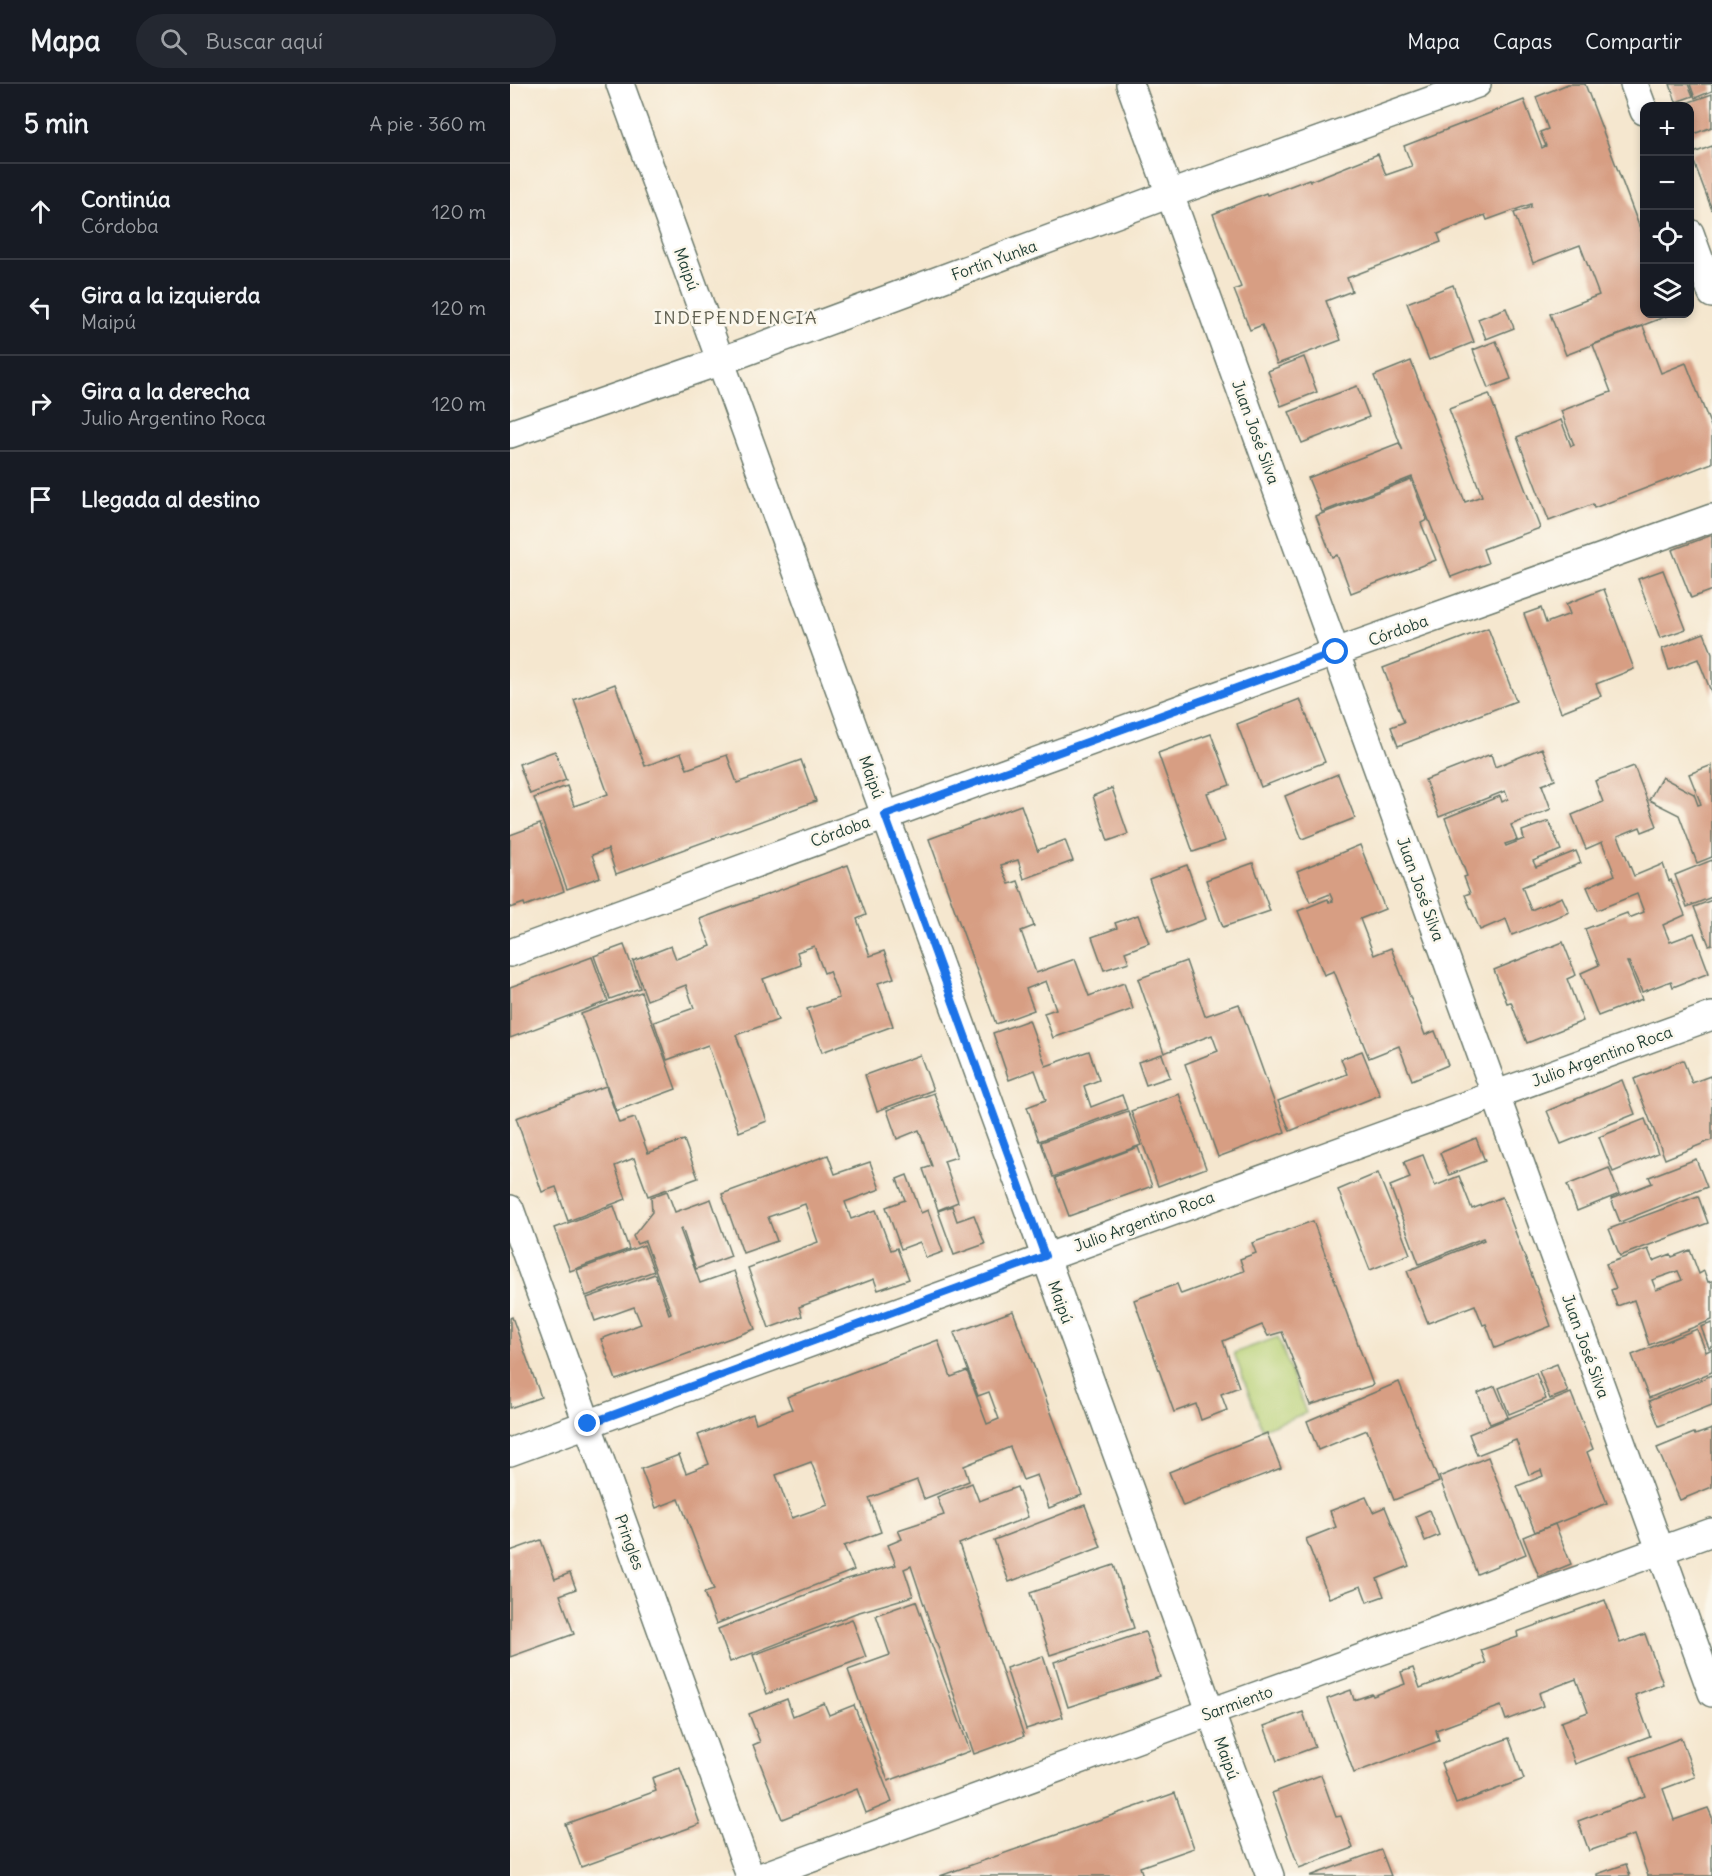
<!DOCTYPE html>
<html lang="es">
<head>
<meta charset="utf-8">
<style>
  body { margin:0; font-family:Delius,sans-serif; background:#242831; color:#f1f3f6 }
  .controls { position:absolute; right:18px; top:18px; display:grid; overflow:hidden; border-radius:12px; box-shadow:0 3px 9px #0003 }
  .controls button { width:54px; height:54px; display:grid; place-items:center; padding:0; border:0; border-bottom:2px solid #363941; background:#171b24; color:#f1f3f6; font:30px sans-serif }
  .stop { position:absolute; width:18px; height:18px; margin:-14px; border:4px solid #1a73e8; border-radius:50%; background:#fff }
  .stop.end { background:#1a73e8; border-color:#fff; box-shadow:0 2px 6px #0008 }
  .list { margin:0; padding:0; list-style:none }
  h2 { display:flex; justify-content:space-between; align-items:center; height:78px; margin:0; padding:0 24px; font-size:26px }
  h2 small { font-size:20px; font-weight:400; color:#9ea1a6 }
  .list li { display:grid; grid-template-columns:39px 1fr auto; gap:18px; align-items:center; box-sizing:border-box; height:96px; padding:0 24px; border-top:2px solid #363941 }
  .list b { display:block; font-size:22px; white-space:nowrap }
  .list p { margin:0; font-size:20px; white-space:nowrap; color:#9ea1a6 }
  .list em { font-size:20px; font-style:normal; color:#9ea1a6 }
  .icon { flex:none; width:33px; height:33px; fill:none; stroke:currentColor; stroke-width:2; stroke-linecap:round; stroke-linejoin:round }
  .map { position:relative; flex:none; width:1202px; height:1792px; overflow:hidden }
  header { display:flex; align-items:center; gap:36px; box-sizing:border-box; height:84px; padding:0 30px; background:#171b24; border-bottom:2px solid #363941 }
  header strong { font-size:28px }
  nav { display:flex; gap:33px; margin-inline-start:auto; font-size:21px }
  .search { width:420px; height:54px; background:#242831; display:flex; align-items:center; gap:15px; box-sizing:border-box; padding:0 21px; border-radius:33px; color:#9ea1a6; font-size:22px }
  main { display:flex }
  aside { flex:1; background:#171b24 }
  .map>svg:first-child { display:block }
  .green { fill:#b7d075; stroke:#6b8654; stroke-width:1.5 }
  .building { fill:#d79e83; fill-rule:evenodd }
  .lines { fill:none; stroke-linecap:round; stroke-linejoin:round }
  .street-casing { stroke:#6a786a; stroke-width:30 }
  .street { stroke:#fff; stroke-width:27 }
  .route { stroke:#1a73e8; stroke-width:8 }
  .labels { text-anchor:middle; stroke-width:5; stroke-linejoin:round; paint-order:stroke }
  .street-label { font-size:16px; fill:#1f3d34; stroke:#fbf7ec }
  .neighbourhood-label { font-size:18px; letter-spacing:1.5px; fill:#5f5f50; stroke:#fbf7ec }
</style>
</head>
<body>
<header>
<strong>Mapa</strong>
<div class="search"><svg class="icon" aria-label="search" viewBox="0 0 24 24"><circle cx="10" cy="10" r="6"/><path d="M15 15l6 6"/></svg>Buscar aquí</div>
<nav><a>Mapa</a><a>Capas</a><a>Compartir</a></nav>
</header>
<main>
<aside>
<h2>5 min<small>A pie · 360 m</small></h2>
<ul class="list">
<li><svg class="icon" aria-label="ahead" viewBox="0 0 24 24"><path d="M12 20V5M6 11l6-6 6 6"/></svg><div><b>Continúa</b><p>Córdoba</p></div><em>120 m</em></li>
<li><svg class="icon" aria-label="left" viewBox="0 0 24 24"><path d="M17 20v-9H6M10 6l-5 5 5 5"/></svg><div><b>Gira a la izquierda</b><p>Maipú</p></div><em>120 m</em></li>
<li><svg class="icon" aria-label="right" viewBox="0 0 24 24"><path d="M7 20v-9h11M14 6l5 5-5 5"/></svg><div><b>Gira a la derecha</b><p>Julio Argentino Roca</p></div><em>120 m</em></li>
<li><svg class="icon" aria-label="arrive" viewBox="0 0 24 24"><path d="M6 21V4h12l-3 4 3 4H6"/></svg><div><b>Llegada al destino</b></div></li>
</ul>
</aside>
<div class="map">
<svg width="1202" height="1792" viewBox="0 0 1202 1792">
  <rect width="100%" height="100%" fill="#fbf7ec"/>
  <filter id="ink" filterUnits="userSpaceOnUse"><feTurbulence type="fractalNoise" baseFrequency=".0167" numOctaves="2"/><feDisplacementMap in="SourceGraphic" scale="12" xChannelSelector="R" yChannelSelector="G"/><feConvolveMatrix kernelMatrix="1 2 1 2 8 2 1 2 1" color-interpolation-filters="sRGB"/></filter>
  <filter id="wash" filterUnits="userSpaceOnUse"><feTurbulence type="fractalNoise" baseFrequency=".008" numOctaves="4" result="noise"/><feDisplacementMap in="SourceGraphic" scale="24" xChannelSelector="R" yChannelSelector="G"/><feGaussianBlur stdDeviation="1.35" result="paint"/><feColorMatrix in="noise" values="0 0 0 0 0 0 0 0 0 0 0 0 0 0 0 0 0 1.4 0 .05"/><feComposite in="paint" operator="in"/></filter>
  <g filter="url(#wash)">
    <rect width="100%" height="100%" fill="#f5e7cf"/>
    <!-- green -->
    <polygon class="green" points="768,1253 796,1329 752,1345 724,1269"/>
    <g id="blocks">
      <!-- building -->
      <g class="building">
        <polygon points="1058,0 1075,0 1134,155 1134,230 1162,230 1056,271 1040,230 1089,211 1070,161 1023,179 1004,129 1021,123 1021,120 977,136 975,131 928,150 931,158 837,194 842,207 816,217 831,256 767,280 752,241 740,246 724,206 731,203 703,130 756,109 757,111 799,95 800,97 868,70 876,91 902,82 894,62 1014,16 1032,64 1036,62 1030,48 1038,45 1026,13"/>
        <polygon points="1160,0 1178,0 1183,12 1166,18"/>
        <polygon points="1180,0 1202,0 1202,7 1185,14"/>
        <polygon points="1202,10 1202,43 1181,51 1180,22 1168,22"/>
        <polygon points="1202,62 1202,126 1181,70"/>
        <polygon points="943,201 964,258 919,276 897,219"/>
        <polygon points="996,224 1004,244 976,255 968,235"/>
        <polygon points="1133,242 1151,289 1176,279 1202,345 1202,379 1084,424 1083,420 1039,437 1007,353 1051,336 1061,362 1064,361 1051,327 1101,308 1083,261"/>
        <polygon points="986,257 1001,295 978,304 963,266"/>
        <polygon points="794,273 807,308 771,322 758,287"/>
        <polygon points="901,277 955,418 972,412 939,325 979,310 1030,444 973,465 978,479 941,493 902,393 812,428 798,394 889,359 893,367 864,292"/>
        <polygon points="847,302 859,333 792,359 779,328"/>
        <polygon points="901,395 917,436 911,439 926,476 841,509 827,471 822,473 806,432"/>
        <polygon points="1202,451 1202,506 1181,514 1162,466"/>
        <polygon points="1153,486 1176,545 1150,554 1128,495"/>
        <polygon points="1094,505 1124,585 1086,600 1091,612 1051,628 1014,530 1031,524 1036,539 1060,530 1056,520"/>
        <polygon points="978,544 1006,617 888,662 881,643 894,638 873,584"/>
        <polygon points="1194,549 1202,569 1202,610 1188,575 1159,586 1152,565"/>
        <polygon points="105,600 135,682 171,669 177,685 217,671 227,699 291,676 306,717 106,790 98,765 82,771 90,793 57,805 24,714 57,702 64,722 98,710 64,616"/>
        <polygon points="790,615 815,678 751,703 727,640"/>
        <polygon points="701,650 720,701 697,709 715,757 683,768 648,669"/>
        <polygon points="1032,664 1045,696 1032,701 1041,725 1001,741 1007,756 995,760 996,762 1014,755 1012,747 1039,737 1051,766 1023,777 1026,783 1066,767 1071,779 1012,803 1021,826 1052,813 1059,828 1002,851 996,835 970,846 955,811 960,809 954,793 957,792 935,734 990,712 992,718 998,715 995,707 929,733 915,696 981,670 985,683"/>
        <polygon points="45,667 56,696 20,710 9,680"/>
        <polygon points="1202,681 1202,773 1187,779 1169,731 1139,716 1152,693 1184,710 1188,721 1191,720 1179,690"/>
        <polygon points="1124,682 1147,742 1132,748 1130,743 1108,752 1124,792 1153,780 1159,797 1161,796 1175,831 1153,841 1160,858 1184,849 1199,889 1163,903 1161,897 1132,908 1119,878 1117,878 1132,915 1088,932 1071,889 1089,881 1075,845 1117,829 1119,834 1134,828 1127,810 1087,826 1077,803 1105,791 1092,758 1076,765 1062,731 1093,718 1085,697"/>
        <polygon points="828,690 845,734 792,755 775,712"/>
        <polygon points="602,704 618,750 598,757 583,712"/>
        <polygon points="511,721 528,768 528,766 555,756 563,777 514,795 508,776 491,781 499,800 508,797 524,842 511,847 526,889 565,875 579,912 614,899 623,925 543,954 534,929 546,925 536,897 516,905 524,926 486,940 419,755"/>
        <polygon points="30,740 54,807 15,822 14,819 0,824 0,751"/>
        <polygon points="850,761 875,825 850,835 864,871 881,864 915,951 925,947 938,981 902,996 889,962 859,974 824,887 814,891 788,827 818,815 819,818 823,817 820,810 800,818 787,787"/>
        <polygon points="1202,776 1202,813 1177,823 1165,791"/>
        <polygon points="743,779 760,827 713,843 696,796"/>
        <polygon points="338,781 356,831 347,835 360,872 374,867 384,894 368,899 383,942 312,968 297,925 329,914 319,887 314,889 304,862 287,868 291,881 253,895 268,936 226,951 257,1037 229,1048 198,961 157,976 144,938 184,924 176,901 137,916 123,877 161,862 166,875 201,862 190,835"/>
        <polygon points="677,781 696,835 658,849 639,795"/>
        <polygon points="1202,816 1202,860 1199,861 1184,823"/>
        <polygon points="628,831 639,859 615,868 619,878 594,886 582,853 607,844 605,839"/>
        <polygon points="1053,858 1066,891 1057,895 1073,937 1017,959 1001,918 997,919 984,886"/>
        <polygon points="114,861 130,904 100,915 84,872"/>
        <polygon points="82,873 98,917 0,954 0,903"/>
        <polygon points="676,877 695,932 729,920 775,1048 708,1073 675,980 708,967 702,951 654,969 628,895"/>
        <polygon points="131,908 166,1005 106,1027 71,930"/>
        <polygon points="519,936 536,982 579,967 589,996 574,1002 581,1023 612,1011 617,1025 529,1057 517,1023 536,1016 525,986 499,996 483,949"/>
        <polygon points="852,967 870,1011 780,1047 768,1017 837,990 831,975"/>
        <polygon points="652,970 660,993 636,1001 628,978"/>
        <polygon points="410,971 423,1006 367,1027 355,991"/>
        <polygon points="1173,976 1182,999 1200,992 1202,998 1202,1056 1155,1075 1124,995"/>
        <polygon points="1112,996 1125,1030 1051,1060 1037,1027"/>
        <polygon points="96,1002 109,1039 125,1034 138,1069 174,1056 188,1094 138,1112 124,1074 105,1082 116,1115 58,1137 46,1103 32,1108 6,1034"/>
        <polygon points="424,1009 447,1073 434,1077 448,1118 428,1126 413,1085 422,1082 409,1046 387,1055 377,1026"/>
        <polygon points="669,1010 696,1084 648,1102 621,1027"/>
        <polygon points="618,1027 631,1061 543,1093 531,1058"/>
        <polygon points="1135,1035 1148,1069 1103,1088 1089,1053"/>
        <polygon points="966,1054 975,1077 939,1091 930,1069"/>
        <polygon points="628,1063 642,1102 559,1132 545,1094"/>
        <polygon points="318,1071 325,1090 360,1078 370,1105 335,1118 341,1135 366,1126 381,1166 387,1164 399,1195 368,1206 364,1195 289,1223 292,1232 259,1244 238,1184 308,1158 295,1120 258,1133 267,1157 233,1169 212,1110"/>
        <polygon points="913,1071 925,1102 949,1092 962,1125 992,1113 1041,1242 985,1264 976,1240 973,1241 965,1221 918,1239 897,1187 974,1156 973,1154 909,1180 880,1102 900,1094 894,1078"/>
        <polygon points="1186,1075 1197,1103 1110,1138 1101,1115 1142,1099 1139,1093"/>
        <polygon points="1099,1084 1109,1110 1067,1127 1057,1101"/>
        <polygon points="868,1089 900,1170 860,1186 828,1106"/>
        <polygon points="397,1091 411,1129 418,1126 433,1168 416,1174 410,1158 391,1165 376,1123 395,1116 387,1095"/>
        <polygon points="157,1107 165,1128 201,1115 221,1172 186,1185 172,1144 170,1145 190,1199 224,1187 245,1245 106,1296 91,1255 131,1240 124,1223 85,1237 77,1214 145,1190 159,1230 161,1229 135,1157 127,1160 123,1152 142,1128 141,1113"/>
        <polygon points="1188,1112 1198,1139 1110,1172 1099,1145"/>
        <polygon points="104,1122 119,1165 60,1187 44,1144"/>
        <polygon points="442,1122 447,1137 464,1131 475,1160 444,1171 428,1127"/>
        <polygon points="803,1137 863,1301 800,1321 772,1248 758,1252 752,1241 713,1257 729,1303 711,1310 717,1326 691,1336 686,1320 664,1328 624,1216 667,1200 671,1210 734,1187 730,1175 746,1169 742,1159"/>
        <polygon points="134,1161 144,1187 76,1212 67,1186"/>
        <path d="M1138,1165L1143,1177L1161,1170L1162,1173L1180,1166L1189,1190L1194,1187L1198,1198L1202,1197V1236L1139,1261L1124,1216L1107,1222L1101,1206L1106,1204L1096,1180ZM1168,1187L1172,1196L1146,1206L1142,1196Z"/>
        <path d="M503,1227L572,1411L539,1424L527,1391L513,1396L500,1363L454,1382L459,1397L414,1415L407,1396L359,1414L371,1448L334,1462L344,1486L206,1540L194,1509L204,1506L169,1415L146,1424L131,1385L169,1371L176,1389L199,1380L188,1351L243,1330L246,1339L282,1325L277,1313L428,1256L441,1293L457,1287L477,1340L489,1335L479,1308L468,1312L444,1249ZM301,1378L318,1421L282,1434L266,1391Z"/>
        <polygon points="2,1233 31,1313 0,1324 0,1234"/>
        <polygon points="1202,1239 1202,1262 1199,1264 1191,1243"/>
        <polygon points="1187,1245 1196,1268 1202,1265 1202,1288 1139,1314 1122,1271"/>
        <polygon points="1047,1280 1058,1308 1040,1315 1029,1287"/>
        <polygon points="1026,1289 1036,1315 999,1330 989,1304"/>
        <polygon points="1202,1291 1202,1321 1149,1342 1139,1317"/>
        <polygon points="889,1298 929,1398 884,1416 857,1346 808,1366 797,1337"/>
        <polygon points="985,1302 998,1333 980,1340 968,1309"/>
        <polygon points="1061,1309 1083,1365 1077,1368 1097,1419 1025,1448 1007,1402 1033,1392 1031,1386 1019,1391 1006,1356 967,1371 959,1350"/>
        <polygon points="1202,1345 1202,1403 1170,1416 1147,1364 1184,1349 1185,1351"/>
        <polygon points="757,1349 771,1384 673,1422 659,1388"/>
        <polygon points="978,1373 1016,1470 967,1490 929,1393"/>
        <polygon points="462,1399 469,1417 507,1403 518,1433 449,1460 514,1652 464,1670 401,1482 394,1485 403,1512 346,1529 220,1578 208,1545 334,1496 386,1481 378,1461 392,1455 388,1446 434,1431 427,1413"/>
        <polygon points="856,1413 863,1428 875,1423 899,1482 867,1495 874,1512 857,1518 851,1502 819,1514 796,1455 826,1443 820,1427"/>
        <polygon points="575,1421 591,1463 499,1498 484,1456"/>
        <polygon points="919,1426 929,1451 915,1457 906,1432"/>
        <polygon points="1045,1440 1061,1480 1029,1493 1013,1453"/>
        <polygon points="31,1456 45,1495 60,1489 66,1505 50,1511 64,1550 0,1573 0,1467"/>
        <polygon points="604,1481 624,1544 540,1571 520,1509"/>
        <polygon points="1095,1516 1110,1559 1135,1550 1153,1600 1125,1611 1140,1652 1065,1680 1051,1638 1078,1628 1066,1595 1029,1609 1033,1622 996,1636 991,1622 926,1646 929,1657 844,1689 817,1615 841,1606 844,1616 862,1610 863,1612 895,1600 891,1588 903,1584 910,1604 976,1579 971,1566 1008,1553 1007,1548"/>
        <polygon points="406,1517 460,1667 378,1697 338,1586 380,1571 366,1531"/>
        <polygon points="342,1535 356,1573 257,1610 243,1571"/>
        <polygon points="635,1548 650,1593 558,1623 544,1578"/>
        <polygon points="533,1572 553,1633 516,1645 496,1584"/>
        <polygon points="277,1615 283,1632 314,1619 319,1631 344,1621 382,1718 356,1729 347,1705 272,1735 243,1661 250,1658 239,1630"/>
        <polygon points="793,1628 805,1663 767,1677 754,1642"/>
        <polygon points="999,1654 1014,1695 946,1720 931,1679"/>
        <polygon points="1171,1654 1185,1693 1153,1705 1164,1736 1198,1724 1202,1733 1202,1792 1138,1792 1124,1751 1079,1767 1068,1737 1135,1712 1121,1673"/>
        <polygon points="170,1684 190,1740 71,1783 55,1740 146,1707 142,1694"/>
        <polygon points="811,1691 826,1733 831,1732 843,1764 789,1784 762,1709"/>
        <polygon points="665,1709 684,1764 630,1783 633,1792 430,1792"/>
        <polygon points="871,1766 881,1792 800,1792"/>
        <polygon points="1116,1780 1120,1792 1087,1792 1087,1790"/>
      </g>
    </g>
  </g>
  <g filter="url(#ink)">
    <use href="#blocks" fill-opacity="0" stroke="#6a786a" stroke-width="1.5"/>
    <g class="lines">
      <defs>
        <g id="street">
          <polyline points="110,0 760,1792"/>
          <polyline points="620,0 1202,1609"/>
          <polyline points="1124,0 1134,27"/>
          <polyline points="1180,149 1202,210"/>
          <polyline points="0,350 211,277 660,110 967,0"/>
          <polyline points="0,869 826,568 1202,434"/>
          <polyline points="0,1125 240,1792"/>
          <polyline points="0,1368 1202,932"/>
          <polyline points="253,1792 701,1628 1202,1448"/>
        </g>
      </defs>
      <!-- street casing -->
      <use href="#street" class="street-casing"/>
      <!-- street -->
      <use href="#street" class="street"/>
    </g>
  </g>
  <g class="lines" filter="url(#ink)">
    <!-- route -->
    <polyline class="route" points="78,1340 535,1172 375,731 826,568"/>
  </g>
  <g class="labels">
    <!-- street labels -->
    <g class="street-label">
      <text transform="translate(484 176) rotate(-20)" y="6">Fortín Yunka</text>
      <text transform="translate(177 185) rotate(70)" y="6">Maipú</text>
      <text transform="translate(746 348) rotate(70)" y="6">Juan José Silva</text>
      <text transform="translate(888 546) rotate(-20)" y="6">Córdoba</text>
      <text transform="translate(362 693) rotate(70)" y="6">Maipú</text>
      <text transform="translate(330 747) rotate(-20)" y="6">Córdoba</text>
      <text transform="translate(911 805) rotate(70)" y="6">Juan José Silva</text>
      <text transform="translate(1092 972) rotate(-20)" y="6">Julio Argentino Roca</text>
      <text transform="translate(634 1137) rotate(-20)" y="6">Julio Argentino Roca</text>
      <text transform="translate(551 1218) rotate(70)" y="6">Maipú</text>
      <text transform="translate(1076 1262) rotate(70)" y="6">Juan José Silva</text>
      <text transform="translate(120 1458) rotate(70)" y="6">Pringles</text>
      <text transform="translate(727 1619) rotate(-20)" y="6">Sarmiento</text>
      <text transform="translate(717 1674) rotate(70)" y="6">Maipú</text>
    </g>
    <!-- neighbourhood labels -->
    <g class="neighbourhood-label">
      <text x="226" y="240">INDEPENDENCIA</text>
    </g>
  </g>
</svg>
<div class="controls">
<button>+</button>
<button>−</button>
<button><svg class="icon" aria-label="locate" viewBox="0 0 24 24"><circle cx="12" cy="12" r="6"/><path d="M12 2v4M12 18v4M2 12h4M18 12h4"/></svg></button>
<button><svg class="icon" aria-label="layers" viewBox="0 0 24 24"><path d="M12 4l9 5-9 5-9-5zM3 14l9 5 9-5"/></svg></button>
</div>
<div class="stop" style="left:826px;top:568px"></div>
<div class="stop end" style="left:78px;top:1340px"></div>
</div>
</main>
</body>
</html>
